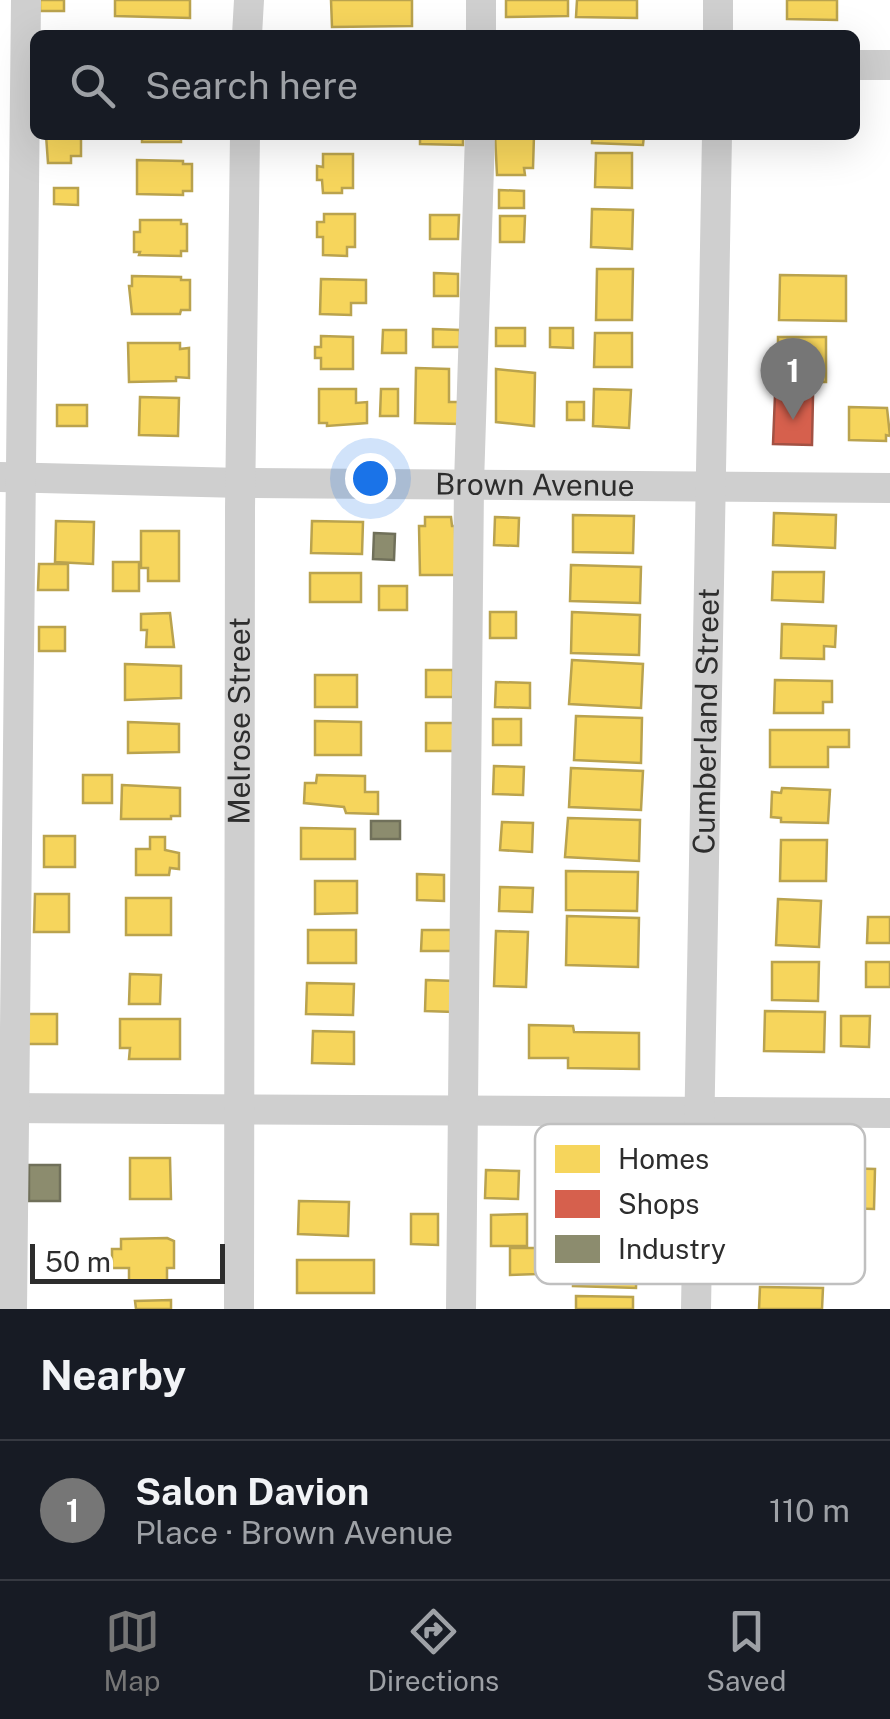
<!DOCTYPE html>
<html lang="en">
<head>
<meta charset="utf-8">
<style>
  body { margin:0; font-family:"Public Sans",sans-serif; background:#242831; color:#f1f3f6 }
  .scale { position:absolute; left:30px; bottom:25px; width:195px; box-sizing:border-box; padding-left:10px; border:5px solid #2d2d2d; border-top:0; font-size:28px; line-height:35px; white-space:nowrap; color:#2d2d2d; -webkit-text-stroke:8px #fff; paint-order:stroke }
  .you { position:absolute; left:370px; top:478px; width:35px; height:35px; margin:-25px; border:8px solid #fff; border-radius:50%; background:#1a73e8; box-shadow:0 0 0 15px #1a73e833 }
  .badge { display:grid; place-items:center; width:65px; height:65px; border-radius:50%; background:#767676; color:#fff; font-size:32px; font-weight:700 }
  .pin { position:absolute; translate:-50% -82px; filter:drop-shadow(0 2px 5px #0008) }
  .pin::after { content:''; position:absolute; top:52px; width:35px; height:30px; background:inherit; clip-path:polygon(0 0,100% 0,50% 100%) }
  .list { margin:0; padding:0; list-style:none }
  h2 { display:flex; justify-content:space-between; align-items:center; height:130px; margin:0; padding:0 40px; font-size:42px }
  h2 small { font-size:32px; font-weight:400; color:#9ea1a6 }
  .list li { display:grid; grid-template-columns:65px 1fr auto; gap:30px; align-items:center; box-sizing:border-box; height:140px; padding:0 40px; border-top:2px solid #363941 }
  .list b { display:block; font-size:38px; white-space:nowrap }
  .list p { margin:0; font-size:32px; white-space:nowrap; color:#9ea1a6 }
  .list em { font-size:32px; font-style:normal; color:#9ea1a6 }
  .icon { flex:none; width:55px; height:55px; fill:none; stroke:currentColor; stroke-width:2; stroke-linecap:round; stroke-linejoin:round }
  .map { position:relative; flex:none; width:890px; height:1309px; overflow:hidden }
  .search { position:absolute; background:#171b24; box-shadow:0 10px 40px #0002; left:30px; right:30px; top:30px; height:110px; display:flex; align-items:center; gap:25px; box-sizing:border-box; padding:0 35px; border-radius:15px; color:#9ea1a6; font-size:38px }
  .sheet { height:270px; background:#171b24 }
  nav { display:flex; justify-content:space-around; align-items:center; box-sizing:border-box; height:140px; border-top:2px solid #363941; background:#171b24; font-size:28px; color:#9ea1a6 }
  nav a { display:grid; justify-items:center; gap:5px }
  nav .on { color:#767676 }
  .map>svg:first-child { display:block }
  .homes { fill:#f6d55c; stroke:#baa34e; stroke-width:2.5 }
  .shops { fill:#d6604d; stroke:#a35143; stroke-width:2.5 }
  .industry { fill:#8c8c6e; stroke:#70705a; stroke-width:2.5 }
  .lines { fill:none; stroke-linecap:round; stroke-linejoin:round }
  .minor { stroke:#cfcfcf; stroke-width:30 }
  .labels { text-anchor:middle; stroke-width:10; stroke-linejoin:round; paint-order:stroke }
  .street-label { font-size:30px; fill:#2d2d2d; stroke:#fff }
  .key { fill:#fff; stroke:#c0c0c0; stroke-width:2.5 }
  .key-label { font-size:28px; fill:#2d2d2d }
</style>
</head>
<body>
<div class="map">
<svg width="890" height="1309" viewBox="0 0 890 1309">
  <rect width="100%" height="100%" fill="#fff"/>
  <!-- homes -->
  <g class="homes">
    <rect x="40" y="0" width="24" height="11"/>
    <polygon points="115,0 190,0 190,18 115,16"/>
    <polygon points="331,0 412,0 412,26 332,27"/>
    <polygon points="506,0 568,0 568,16 506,17"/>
    <polygon points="577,0 637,0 637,18 576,17"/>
    <polygon points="787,0 837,0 837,20 787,19"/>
    <polygon points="46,135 81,135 81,156 71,156 71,163 48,163"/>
    <rect x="142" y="135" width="39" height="7"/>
    <polygon points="420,135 463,135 463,145 420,144"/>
    <polygon points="495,135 534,135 533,168 524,168 525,175 497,175"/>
    <polygon points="592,135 644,135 643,145 592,143"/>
    <polygon points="596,153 632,153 632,188 595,187"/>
    <polygon points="323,154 353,154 353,188 342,188 342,193 323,193 322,180 317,180 317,166 323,167"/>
    <polygon points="137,160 183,161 183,164 192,164 192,191 183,191 183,195 137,194"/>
    <polygon points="54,188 78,188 78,205 54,204"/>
    <polygon points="499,190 524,191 524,208 499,208"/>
    <polygon points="592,209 633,210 632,249 591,247"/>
    <polygon points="324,214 355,214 355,247 347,247 347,256 323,255 323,237 317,237 317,222 324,222"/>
    <polygon points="430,215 459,215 458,239 430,239"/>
    <polygon points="500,216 525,216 524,242 500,242"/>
    <polygon points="140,220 181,220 181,224 187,224 187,251 181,251 181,256 139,255 140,252 134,252 134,232 140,232"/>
    <polygon points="597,269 633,269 632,320 596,320"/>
    <polygon points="434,273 458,274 458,296 434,296"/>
    <polygon points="780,275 846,276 846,321 779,320"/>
    <polygon points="132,276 181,277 181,280 190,280 190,310 181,310 180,314 132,314 129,286 132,286"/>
    <polygon points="321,279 366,280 366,303 351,303 351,315 320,314"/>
    <rect x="496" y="328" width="29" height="18"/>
    <polygon points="550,328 573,328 573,348 550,347"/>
    <polygon points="433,329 460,330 460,347 433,347"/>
    <polygon points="383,330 406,330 406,353 382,353"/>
    <polygon points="595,333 632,333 632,367 594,367"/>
    <polygon points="321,336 353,337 353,369 321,369 321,358 315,358 315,347 321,347"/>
    <rect x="778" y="337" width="48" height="45"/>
    <polygon points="128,343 180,343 180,349 189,348 189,378 176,377 176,381 129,382"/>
    <polygon points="416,368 449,369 449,402 461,402 461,424 415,423"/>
    <polygon points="496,369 535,373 534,426 496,422"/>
    <polygon points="319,389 356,389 356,403 367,402 367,423 327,426 327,423 319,423"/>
    <polygon points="381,389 398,389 398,416 380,416"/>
    <polygon points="594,389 631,390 629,428 593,426"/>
    <polygon points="140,397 179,398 178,436 139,435"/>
    <rect x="567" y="402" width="17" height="18"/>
    <rect x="57" y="405" width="30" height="21"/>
    <polygon points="849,407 887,408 890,436 886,435 886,441 849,440"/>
    <polygon points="774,513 836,515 835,548 773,545"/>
    <polygon points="573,515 634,516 633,553 573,552"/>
    <polygon points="425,517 451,517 452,526 455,526 456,575 420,575 419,526 425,526"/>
    <polygon points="495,517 519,518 518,546 494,545"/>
    <polygon points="56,521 94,522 93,564 55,562"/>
    <polygon points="312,521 363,522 362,554 311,553"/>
    <polygon points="141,531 179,531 179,581 148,581 148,568 141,568"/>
    <rect x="113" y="562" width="26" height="29"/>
    <polygon points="39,564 68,564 68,590 38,590"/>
    <polygon points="571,565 641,567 640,603 570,601"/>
    <polygon points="773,572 824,572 823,602 772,600"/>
    <rect x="310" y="573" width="51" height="29"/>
    <rect x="379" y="586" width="28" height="24"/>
    <rect x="490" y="612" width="26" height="26"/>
    <polygon points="572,612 640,615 639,655 571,653"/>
    <polygon points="170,613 174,647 146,647 147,630 141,630 141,614"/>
    <polygon points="782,624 836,626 835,647 824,646 824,659 781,658"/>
    <rect x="39" y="627" width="26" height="24"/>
    <polygon points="572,660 643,664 641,708 569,704"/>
    <polygon points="125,664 181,666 181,698 125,700"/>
    <rect x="426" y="670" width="27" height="27"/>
    <rect x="315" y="675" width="42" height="32"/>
    <polygon points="775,680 832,681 832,702 823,702 823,713 774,713"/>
    <polygon points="496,682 530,683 530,708 495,707"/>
    <polygon points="576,716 642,718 641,763 574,760"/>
    <rect x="493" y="719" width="28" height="26"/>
    <polygon points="315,721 361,722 361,755 315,755"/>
    <polygon points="128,722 179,724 179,752 128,753"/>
    <rect x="426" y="723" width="28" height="28"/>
    <polygon points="770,730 849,730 849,747 828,747 828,767 770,767"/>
    <polygon points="494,766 524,767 523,795 493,794"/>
    <polygon points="571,768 643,771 641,810 569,807"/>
    <rect x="83" y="775" width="29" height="28"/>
    <polygon points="317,775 365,776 365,792 378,792 378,814 346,813 344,807 304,803 305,783 316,783"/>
    <polygon points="122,785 180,788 180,816 171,816 171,819 121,819"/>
    <polygon points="782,788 830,790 828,823 781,822 781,818 771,817 772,792 781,793"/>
    <polygon points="568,818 640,820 639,861 565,857"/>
    <polygon points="502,822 533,823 532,852 500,850"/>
    <polygon points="301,828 355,829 355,859 301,859"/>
    <rect x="44" y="836" width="31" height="31"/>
    <polygon points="150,837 165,837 165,850 179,853 179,869 170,868 169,875 136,875 136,849 150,849"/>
    <polygon points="781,840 827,840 826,881 780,881"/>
    <polygon points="566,871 638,872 637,911 566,910"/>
    <polygon points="417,874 444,875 444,901 417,900"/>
    <polygon points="315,881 357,881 357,913 315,914"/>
    <polygon points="500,887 533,888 532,912 499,911"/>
    <polygon points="35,894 69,894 69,932 34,932"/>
    <rect x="126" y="898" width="45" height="37"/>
    <polygon points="778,899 821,901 819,947 776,945"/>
    <polygon points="567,916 639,918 638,967 566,965"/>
    <polygon points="868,917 890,917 890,943 867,943"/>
    <rect x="308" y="930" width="48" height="33"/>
    <polygon points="422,930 451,930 451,951 421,951"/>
    <polygon points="496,931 528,932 526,987 494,986"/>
    <polygon points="772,962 819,962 818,1001 772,1000"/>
    <rect x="866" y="962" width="24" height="25"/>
    <polygon points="130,974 161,975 160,1004 129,1004"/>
    <polygon points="426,980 455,981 454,1012 425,1011"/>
    <polygon points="307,983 354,984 353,1015 306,1014"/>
    <polygon points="765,1011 825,1012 824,1052 764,1051"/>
    <polygon points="28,1014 57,1014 57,1044 27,1044"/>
    <polygon points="841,1016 870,1016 869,1047 841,1046"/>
    <polygon points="120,1019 180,1019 180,1059 129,1059 130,1048 120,1048"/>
    <polygon points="529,1025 573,1026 574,1032 639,1033 639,1069 568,1068 568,1058 529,1058"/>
    <polygon points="313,1031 354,1032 354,1064 312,1063"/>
    <polygon points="130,1158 170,1158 171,1199 130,1199"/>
    <polygon points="841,1168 875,1169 874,1209 840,1208"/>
    <polygon points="486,1170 519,1171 518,1199 485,1198"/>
    <polygon points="299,1201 349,1202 348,1236 298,1234"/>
    <polygon points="411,1214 438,1214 438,1245 411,1244"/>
    <polygon points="527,1214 527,1246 491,1246 491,1215"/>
    <polygon points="167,1238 174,1241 174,1268 167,1268 167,1281 129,1281 129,1268 112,1268 112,1249 121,1249 121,1239"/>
    <polygon points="574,1243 637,1245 636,1288 573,1286"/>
    <polygon points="510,1248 537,1248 537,1274 510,1275"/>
    <rect x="297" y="1260" width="77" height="33"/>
    <polygon points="760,1287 823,1288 822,1309 759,1309"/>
    <polygon points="576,1296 633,1297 633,1309 576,1309"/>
    <polygon points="171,1300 171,1309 136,1309 135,1301"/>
  </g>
  <!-- shops -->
  <polygon class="shops" points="775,395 813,396 812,445 773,444"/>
  <!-- industry -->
  <g class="industry">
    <polygon points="374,533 395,534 394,560 373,559"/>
    <rect x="371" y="821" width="29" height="18"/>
    <rect x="29" y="1165" width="31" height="36"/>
  </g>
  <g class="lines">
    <!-- minor -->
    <g class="minor">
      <polyline points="481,0 481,35"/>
      <polyline points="718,0 718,35"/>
      <polyline points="247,35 249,0"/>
      <polyline points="855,65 890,65"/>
      <path id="s1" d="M0,477L242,483L890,488"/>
      <polyline points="0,1108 890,1113"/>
      <polyline points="12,1309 26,0"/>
      <path id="s2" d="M239,1309L240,508L245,135"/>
      <polyline points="461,1309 469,484 480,135"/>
      <path id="s3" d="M696,1309L717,135"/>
    </g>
  </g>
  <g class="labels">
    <!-- street labels -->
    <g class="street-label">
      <text dy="10" stroke="none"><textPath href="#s1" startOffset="535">Brown Avenue</textPath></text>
      <text dy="10" stroke="none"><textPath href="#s2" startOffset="588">Melrose Street</textPath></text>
      <text dy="10" stroke="none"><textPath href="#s3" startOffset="588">Cumberland Street</textPath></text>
    </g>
  </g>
  <!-- legend -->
  <rect x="535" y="1124" width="330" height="160" rx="15" class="key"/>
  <rect x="555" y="1145" width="45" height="28" fill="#f6d55c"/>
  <rect x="555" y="1190" width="45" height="28" fill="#d6604d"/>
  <rect x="555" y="1235" width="45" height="28" fill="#8c8c6e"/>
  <g class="key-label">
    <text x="618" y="1169">Homes</text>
    <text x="618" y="1214">Shops</text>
    <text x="618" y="1259">Industry</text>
  </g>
</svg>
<div class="scale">50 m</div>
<div class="you"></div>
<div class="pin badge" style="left:793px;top:420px">1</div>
<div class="search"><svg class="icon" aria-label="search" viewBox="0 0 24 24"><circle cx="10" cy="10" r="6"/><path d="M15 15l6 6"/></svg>Search here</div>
</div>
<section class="sheet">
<h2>Nearby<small></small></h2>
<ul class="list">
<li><span class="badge">1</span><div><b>Salon Davion</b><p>Place · Brown Avenue</p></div><em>110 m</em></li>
</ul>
</section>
<nav>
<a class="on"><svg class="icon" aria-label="map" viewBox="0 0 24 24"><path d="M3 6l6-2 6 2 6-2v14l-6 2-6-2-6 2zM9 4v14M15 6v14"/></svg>Map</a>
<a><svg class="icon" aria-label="directions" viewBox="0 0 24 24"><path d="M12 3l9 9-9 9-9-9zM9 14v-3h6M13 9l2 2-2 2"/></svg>Directions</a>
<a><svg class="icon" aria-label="saved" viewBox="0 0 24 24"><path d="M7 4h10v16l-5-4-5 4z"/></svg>Saved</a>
</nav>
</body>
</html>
